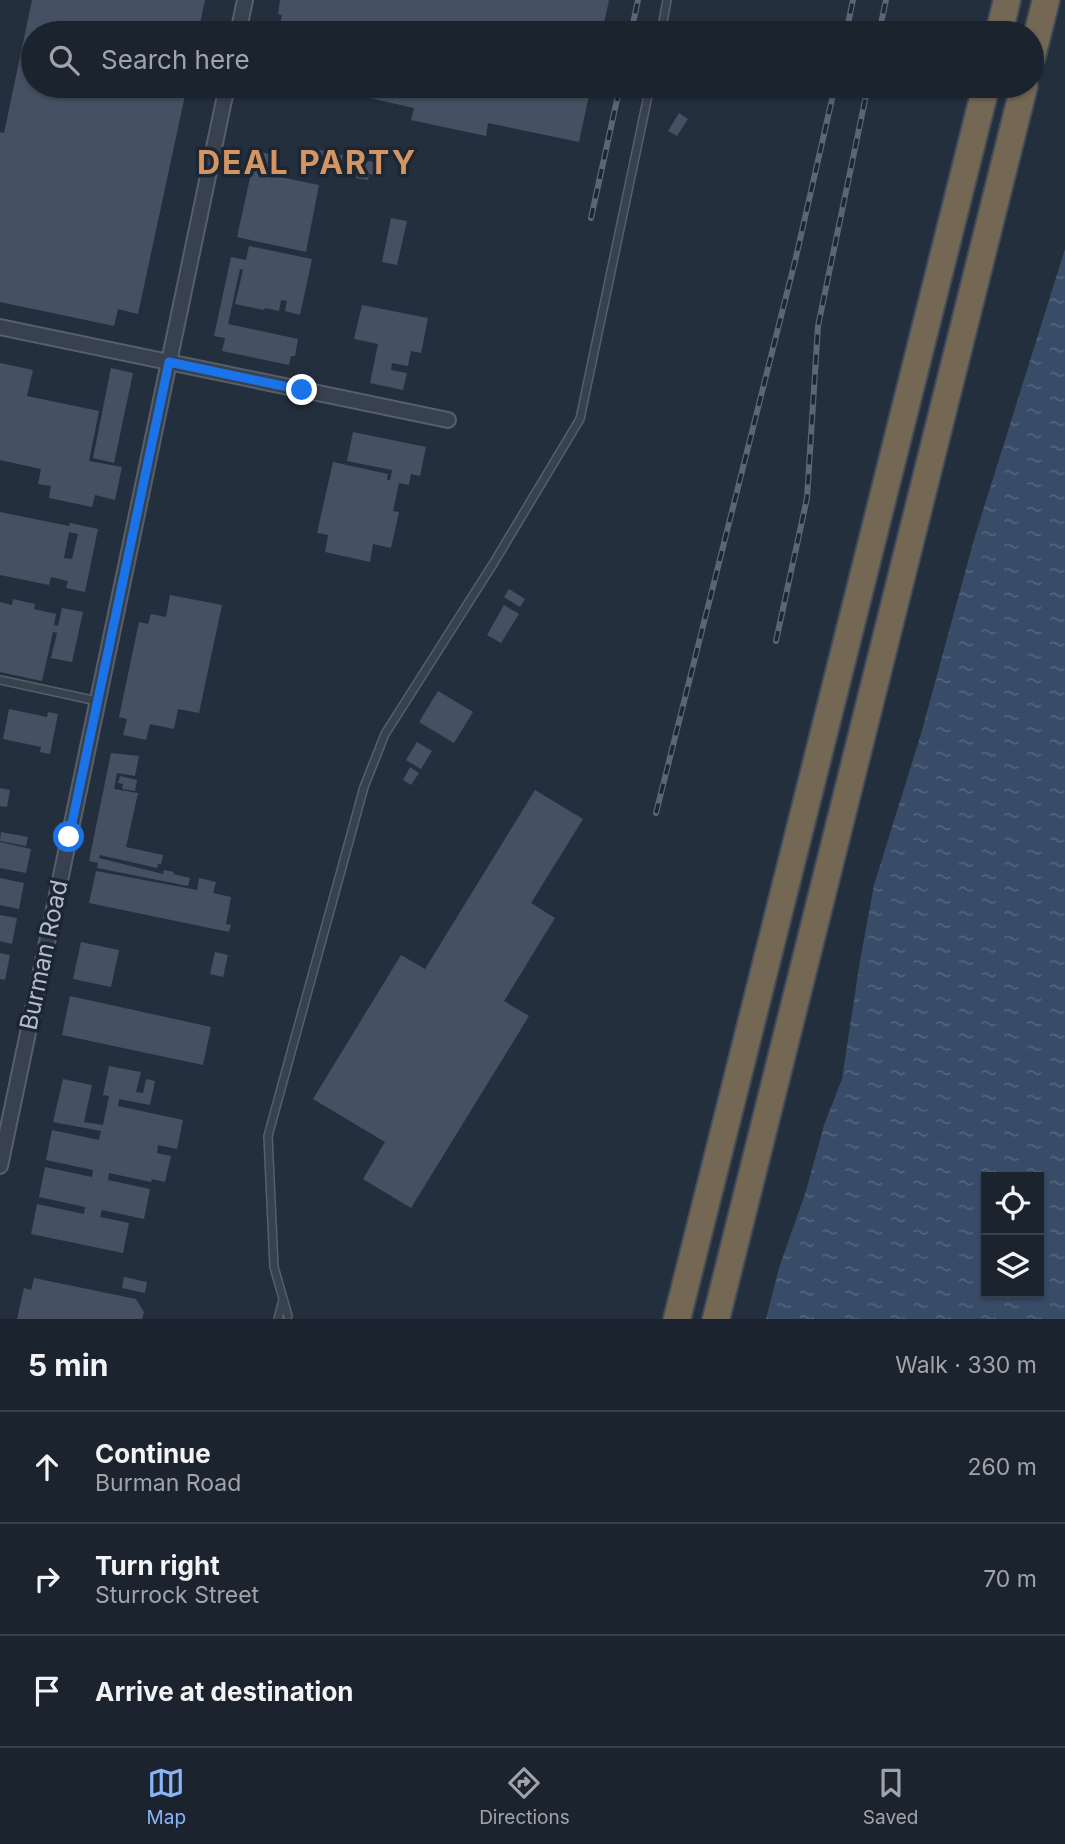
<!DOCTYPE html>
<html lang="en">
<head>
<meta charset="utf-8">
<style>
  body { margin:0; font-family:Inter,sans-serif; background:#242b36; color:#f1f3f6 }
  .controls { position:absolute; right:21px; bottom:21px; display:grid; overflow:hidden; border-radius:0px; box-shadow:0 2px 5px #0004 }
  .controls button { width:63px; height:63px; display:grid; place-items:center; padding:0; border:0; border-bottom:2px solid #39404a; background:#1b232e; color:#f1f3f6; font:35px sans-serif }
  .stop { position:absolute; width:21px; height:21px; margin:-16px; border:5px solid #1a73e8; border-radius:50%; background:#fff }
  .stop.end { background:#1a73e8; border-color:#fff; box-shadow:0 2px 7px #0008 }
  .list { margin:0; padding:0; list-style:none }
  h2 { display:flex; justify-content:space-between; align-items:center; height:91px; margin:0; padding:0 28px; font-size:30px }
  h2 small { font-size:23px; font-weight:400; color:#a0a4aa }
  .list li { display:grid; grid-template-columns:46px 1fr auto; gap:21px; align-items:center; box-sizing:border-box; height:112px; padding:0 28px; border-top:2px solid #39404a }
  .list b { display:block; font-size:26px; white-space:nowrap }
  .list p { margin:0; font-size:23px; white-space:nowrap; color:#a0a4aa }
  .list em { font-size:23px; font-style:normal; color:#a0a4aa }
  .icon { flex:none; width:38px; height:38px; fill:none; stroke:currentColor; stroke-width:2; stroke-linecap:round; stroke-linejoin:round }
  .map { position:relative; flex:none; width:1065px; height:1319px; overflow:hidden }
  .search { position:absolute; background:#1b232e; box-shadow:0 2px 5px #0004; left:21px; right:21px; top:21px; height:77px; display:flex; align-items:center; gap:18px; box-sizing:border-box; padding:0 24px; border-radius:38px; color:#a0a4aa; font-size:26px }
  .sheet { height:427px; background:#1b232e }
  nav { display:flex; justify-content:space-around; align-items:center; box-sizing:border-box; height:98px; border-top:2px solid #39404a; background:#1b232e; font-size:19px; color:#a0a4aa }
  nav a { display:grid; justify-items:center; gap:4px }
  nav .on { color:#8ab4f8 }
  .map>svg:first-child { display:block }
  .water { fill:url(#water-ripples); fill-rule:evenodd }
  .building { fill:#455162; fill-rule:evenodd }
  .lines { fill:none; stroke-linecap:round; stroke-linejoin:round }
  .service-casing { stroke:#565f6c; stroke-width:10 }
  .minor-casing { stroke:#565f6c; stroke-width:18 }
  .motorway-casing { stroke:#434c59; stroke-width:30 }
  .service { stroke:#38414e; stroke-width:7 }
  .minor { stroke:#38414e; stroke-width:14 }
  .motorway { stroke:#746855; stroke-width:26 }
  .rail-casing { stroke:#5a6575; stroke-width:6 }
  .rail { stroke:#1d2633; stroke-width:3.5; stroke-dasharray:10; stroke-linecap:butt }
  .route { stroke:#1a73e8; stroke-width:9 }
  .labels { text-anchor:middle; stroke-width:7; stroke-linejoin:round; paint-order:stroke }
  .street-label { font-size:24px; fill:#b4bcc9; stroke:#1d2633 }
  .district-label { font-size:32px; font-weight:bold; letter-spacing:2px; fill:#d59563; stroke:#1d2633 }
</style>
</head>
<body>
<div class="map">
<svg width="1065" height="1319" viewBox="0 0 1065 1319">
  <defs>
    <pattern id="water-ripples" width="26" height="14" patternUnits="userSpaceOnUse" patternTransform="scale(1.75)"><rect width="26" height="14" fill="#394c67"/><path d="M2 4q2-2 4 0t4 0M15 11q2-2 4 0t4 0" fill="none" stroke="#53647b"/></pattern>
  </defs>
  <rect width="100%" height="100%" fill="#242f3e"/>
  <!-- water -->
  <path class="water" d="M1065,249V1319H766L779,1268L806,1191L824,1125L842,1079L860,961L874,885L921,734L975,536ZM986,1177H1039V1293H986Z"/>
  <!-- building -->
  <g class="building">
    <polygon points="32,0 205,0 198,33 33,33 33,86 187,86 138,314 118,309 114,326 0,302 0,132 4,133"/>
    <polygon points="280,0 609,0 602,33 278,33 282,15 278,14"/>
    <polygon points="316,86 591,86 579,142 488,123 486,136 411,120 414,108"/>
    <polygon points="679,113 688,119 677,136 668,131"/>
    <polygon points="316,149 343,155 341,163 333,161 332,166 312,162"/>
    <polygon points="256,151 274,155 270,175 319,185 306,252 237,237"/>
    <polygon points="360,159 381,164 378,176 369,174 368,180 356,178"/>
    <polygon points="391,218 407,221 397,265 382,262"/>
    <polygon points="249,246 312,259 300,315 285,311 287,301 281,300 279,311 265,308 264,310 235,304 243,270 240,269 228,324 298,339 295,356 291,356 289,365 222,351 225,338 214,336 231,257 246,260"/>
    <polygon points="362,305 428,318 421,353 411,351 408,366 392,363 391,370 407,373 403,390 370,383 378,344 354,339"/>
    <polygon points="0,363 33,370 27,396 99,411 89,461 122,467 115,500 95,495 92,507 49,498 51,486 38,484 41,469 0,460"/>
    <polygon points="111,368 133,373 114,463 93,458"/>
    <polygon points="353,432 426,447 420,476 411,474 409,485 399,483 393,511 399,512 391,548 373,544 370,562 325,552 328,535 317,533 333,462 388,474 387,480 390,480 392,470 347,461"/>
    <path d="M0,512L69,526L70,523L98,529L85,592L66,588L68,581L51,577L49,585L0,575ZM69,532L78,534L72,559L64,558Z"/>
    <polygon points="509,589 525,599 520,607 504,597"/>
    <polygon points="170,595 222,605 199,713 178,709 174,729 150,724 146,740 123,735 127,719 119,717 139,622 148,624 151,614 166,617"/>
    <polygon points="13,599 35,604 34,609 56,614 54,625 58,626 62,608 83,612 72,662 51,658 57,633 53,632 42,681 0,672 0,602 12,605"/>
    <polygon points="504,605 519,614 501,643 487,635"/>
    <polygon points="438,691 473,712 454,743 419,722"/>
    <polygon points="9,709 47,717 48,712 58,714 50,754 40,752 41,747 3,739"/>
    <polygon points="417,742 432,751 421,769 406,760"/>
    <polygon points="111,753 139,756 135,776 117,773 114,789 138,793 126,847 163,855 161,864 158,864 157,868 100,855 99,858 163,874 164,870 174,872 173,874 190,878 188,886 97,868 98,863 89,861"/>
    <polygon points="410,767 419,773 411,785 403,780"/>
    <polygon points="120,776 137,780 135,791 122,789 123,784 118,783"/>
    <polygon points="0,788 10,790 7,807 0,806"/>
    <polygon points="535,790 583,819 531,903 555,918 504,1001 529,1016 411,1208 363,1179 385,1142 313,1099 401,955 425,969"/>
    <polygon points="1,832 28,837 26,846 0,841"/>
    <polygon points="0,842 31,849 26,873 0,868"/>
    <polygon points="96,871 197,890 199,878 216,882 213,893 231,897 226,924 231,925 229,932 89,903"/>
    <polygon points="0,878 24,883 19,909 0,905"/>
    <polygon points="0,915 17,918 12,944 0,941"/>
    <polygon points="81,942 119,950 111,987 73,979"/>
    <polygon points="215,952 228,955 223,977 210,974"/>
    <polygon points="0,953 10,955 5,980 0,979"/>
    <polygon points="70,996 211,1027 203,1065 62,1035"/>
    <polygon points="109,1066 141,1072 136,1092 143,1093 146,1079 155,1081 150,1105 119,1099 118,1106 183,1120 177,1149 158,1145 157,1153 171,1156 165,1182 152,1179 151,1182 109,1173 108,1180 150,1189 144,1219 102,1210 100,1217 129,1223 123,1253 31,1234 37,1204 84,1214 85,1207 39,1197 45,1167 92,1177 93,1170 46,1160 52,1130 99,1140 101,1131 53,1122 63,1079 92,1085 84,1122 103,1125 109,1096 103,1095"/>
    <polygon points="124,1277 147,1282 145,1293 122,1288"/>
    <polygon points="34,1278 136,1299 144,1312 142,1319 17,1319 24,1288 31,1290"/>
  </g>
  <g class="lines">
    <defs>
      <g id="service">
        <polyline points="661,33 667,0"/>
        <polyline points="0,680 97,701"/>
        <polyline points="288,1316 274,1267 268,1136 364,787 385,734 493,564 580,419 650,86"/>
        <polyline points="278,1319 283,1300"/>
      </g>
      <g id="minor">
        <polyline points="238,33 245,0"/>
        <polyline points="0,327 448,420"/>
        <polyline points="0,1166 227,86"/>
      </g>
      <g id="motorway">
        <polyline points="999,33 1007,0"/>
        <polyline points="1032,56 1046,0"/>
        <polyline points="677,1319 986,86"/>
        <polyline points="716,1319 1024,86"/>
      </g>
    </defs>
    <!-- service casing -->
    <use href="#service" class="service-casing"/>
    <!-- minor casing -->
    <use href="#minor" class="minor-casing"/>
    <!-- motorway casing -->
    <use href="#motorway" class="motorway-casing"/>
    <!-- service -->
    <use href="#service" class="service"/>
    <!-- minor -->
    <use href="#minor" class="minor"/>
    <!-- motorway -->
    <use href="#motorway" class="motorway"/>
    <defs>
      <g id="rail">
        <polyline points="631,33 638,0"/>
        <polyline points="846,33 853,0"/>
        <polyline points="879,33 886,0"/>
        <polyline points="591,218 620,86"/>
        <polyline points="776,641 807,498 818,326 868,86"/>
        <polyline points="656,813 796,257 835,86"/>
      </g>
    </defs>
    <!-- rail casing -->
    <use href="#rail" class="rail-casing"/>
    <!-- rail -->
    <use href="#rail" class="rail"/>
  </g>
  <g class="lines">
    <!-- route -->
    <polyline class="route" points="69,837 169,362 302,390"/>
  </g>
  <g class="labels">
    <!-- street labels -->
    <g class="street-label">
      <text transform="translate(44 955) rotate(-78)" y="8">Burman Road</text>
    </g>
    <!-- district labels -->
    <g class="district-label">
      <text x="307" y="174">DEAL PARTY</text>
    </g>
  </g>
</svg>
<div class="controls">
<button><svg class="icon" aria-label="locate" viewBox="0 0 24 24"><circle cx="12" cy="12" r="6"/><path d="M12 2v4M12 18v4M2 12h4M18 12h4"/></svg></button>
<button><svg class="icon" aria-label="layers" viewBox="0 0 24 24"><path d="M12 4l9 5-9 5-9-5zM3 14l9 5 9-5"/></svg></button>
</div>
<div class="stop" style="left:69px;top:837px"></div>
<div class="stop end" style="left:302px;top:390px"></div>
<div class="search"><svg class="icon" aria-label="search" viewBox="0 0 24 24"><circle cx="10" cy="10" r="6"/><path d="M15 15l6 6"/></svg>Search here</div>
</div>
<section class="sheet">
<h2>5 min<small>Walk · 330 m</small></h2>
<ul class="list">
<li><svg class="icon" aria-label="ahead" viewBox="0 0 24 24"><path d="M12 20V5M6 11l6-6 6 6"/></svg><div><b>Continue</b><p>Burman Road</p></div><em>260 m</em></li>
<li><svg class="icon" aria-label="right" viewBox="0 0 24 24"><path d="M7 20v-9h11M14 6l5 5-5 5"/></svg><div><b>Turn right</b><p>Sturrock Street</p></div><em>70 m</em></li>
<li><svg class="icon" aria-label="arrive" viewBox="0 0 24 24"><path d="M6 21V4h12l-3 4 3 4H6"/></svg><div><b>Arrive at destination</b></div></li>
</ul>
</section>
<nav>
<a class="on"><svg class="icon" aria-label="map" viewBox="0 0 24 24"><path d="M3 6l6-2 6 2 6-2v14l-6 2-6-2-6 2zM9 4v14M15 6v14"/></svg>Map</a>
<a><svg class="icon" aria-label="directions" viewBox="0 0 24 24"><path d="M12 3l9 9-9 9-9-9zM9 14v-3h6M13 9l2 2-2 2"/></svg>Directions</a>
<a><svg class="icon" aria-label="saved" viewBox="0 0 24 24"><path d="M7 4h10v16l-5-4-5 4z"/></svg>Saved</a>
</nav>
</body>
</html>
